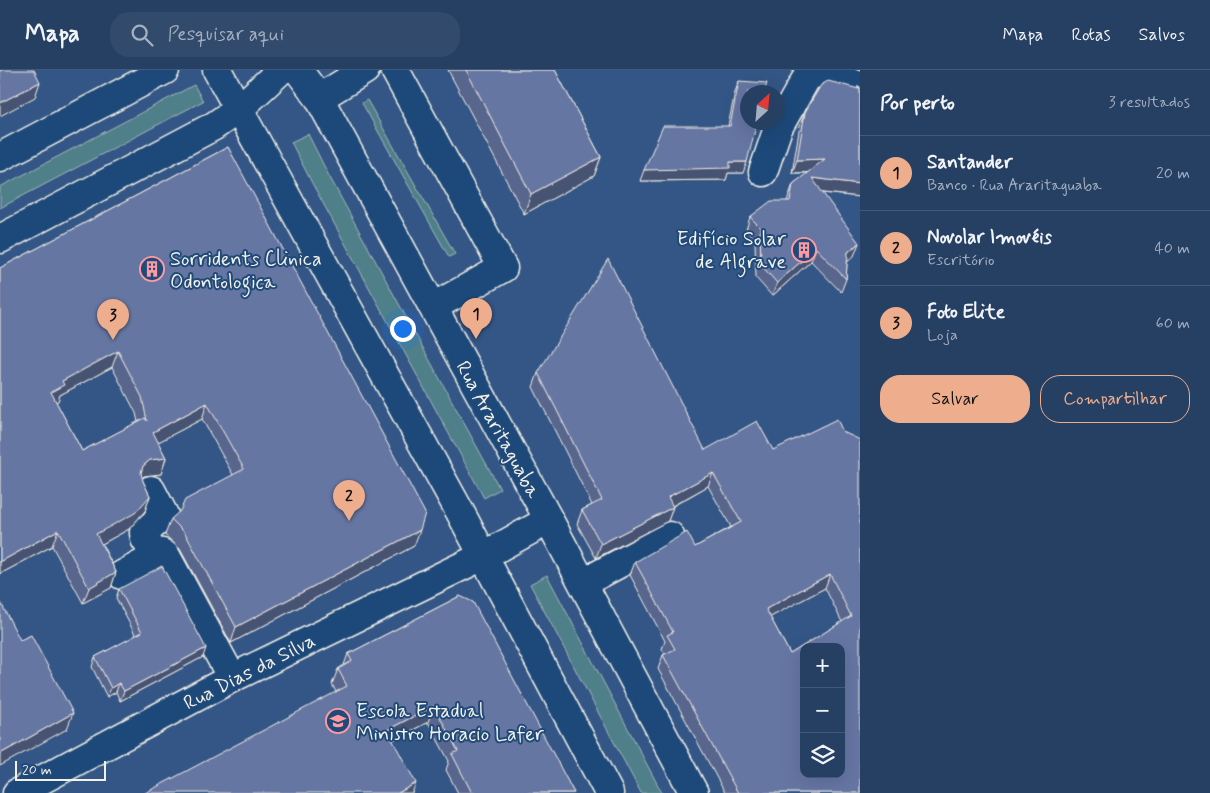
<!DOCTYPE html>
<html lang="pt">
<head>
<meta charset="utf-8">
<style>
  body { margin:0; font-family:Mynerve,sans-serif; background:#324b6d; color:#f1f3f6 }
  .controls { position:absolute; right:15px; bottom:15px; display:grid; overflow:hidden; border-radius:10px; box-shadow:0 5px 20px #0002 }
  .controls button { width:45px; height:45px; display:grid; place-items:center; padding:0; border:0; border-bottom:1px solid #425978; background:#264064; color:#f1f3f6; font:25px sans-serif }
  .compass { position:absolute; left:740px; top:15px; width:45px; height:45px; border-radius:50%; background:#264064; box-shadow:0 5px 20px #0002; rotate:26deg }
  .scale { position:absolute; left:15px; bottom:12px; width:91px; box-sizing:border-box; padding-left:5px; border:2px solid #f4f1e8; border-top:0; font-size:14px; line-height:18px; white-space:nowrap; color:#f4f1e8; -webkit-text-stroke:4px #1f4a7a; paint-order:stroke }
  .you { position:absolute; left:402px; top:258px; width:18px; height:18px; margin:-12px; border:4px solid #fff; border-radius:50%; background:#1a73e8; box-shadow:0 0 0 8px #1a73e833 }
  .badge { display:grid; place-items:center; width:32px; height:32px; border-radius:50%; background:#eead8d; color:#111; font-size:16px; font-weight:700 }
  .pin { position:absolute; translate:-50% -41px; filter:drop-shadow(0 1px 2px #0008) }
  .pin::after { content:''; position:absolute; top:26px; width:18px; height:15px; background:inherit; clip-path:polygon(0 0,100% 0,50% 100%) }
  .list { margin:0; padding:0; list-style:none }
  h2 { display:flex; justify-content:space-between; align-items:center; height:65px; margin:0; padding:0 20px; font-size:21px }
  h2 small { font-size:16px; font-weight:400; color:#a4afbf }
  .list li { display:grid; grid-template-columns:32px 1fr auto; gap:15px; align-items:center; box-sizing:border-box; height:75px; padding:0 20px; border-top:1px solid #425978 }
  .list b { display:block; font-size:19px; white-space:nowrap }
  .list p { margin:0; font-size:16px; white-space:nowrap; color:#a4afbf }
  .list em { font-size:16px; font-style:normal; color:#a4afbf }
  .actions { display:flex; gap:10px; padding:15px 20px }
  .actions a { flex:1; padding:11px 0; border:1px solid #eead8d; border-radius:20px; text-align:center; font-size:18px; color:#eead8d }
  .actions .main { background:#eead8d; color:#111 }
  .icon { flex:none; width:28px; height:28px; fill:none; stroke:currentColor; stroke-width:2; stroke-linecap:round; stroke-linejoin:round }
  .map { position:relative; flex:none; width:860px; height:723px; overflow:hidden }
  header { display:flex; align-items:center; gap:30px; box-sizing:border-box; height:70px; padding:0 25px; background:#264064; border-bottom:1px solid #425978 }
  header strong { font-size:24px }
  nav { display:flex; gap:28px; margin-inline-start:auto; font-size:18px }
  .search { width:350px; height:45px; background:#324b6d; display:flex; align-items:center; gap:12px; box-sizing:border-box; padding:0 18px; border-radius:20px; color:#a4afbf; font-size:19px }
  main { display:flex }
  aside { flex:1; background:#264064 }
  .map>svg:first-child { display:block }
  .green { fill:#507f89; stroke:#a2b8b8 }
  .lines { fill:none; stroke-linecap:round; stroke-linejoin:round }
  .minor-casing { stroke:#f4f1e8; stroke-width:31 }
  .major-casing { stroke:#f4f1e8; stroke-width:31 }
  .minor { stroke:#1f4a7a; stroke-width:28 }
  .major { stroke:#1f4a7a; stroke-width:28 }
  .wall { fill:#58658c; stroke:#f4f1e8; fill-rule:evenodd }
  .shaded-wall { fill:#475372; stroke:#f4f1e8 }
  .building { fill:#6676a3; stroke:#f4f1e8; fill-rule:evenodd }
  .labels { text-anchor:middle; stroke-width:4; stroke-linejoin:round; paint-order:stroke }
  .poi-label { font-size:20px; fill:#f4f1e8; stroke:#1f4a7a; text-anchor:start }
  .street-label { font-size:20px; fill:#f4f1e8; stroke:#1f4a7a }
</style>
</head>
<body>
<header>
<strong>Mapa</strong>
<div class="search"><svg class="icon" aria-label="search" viewBox="0 0 24 24"><circle cx="10" cy="10" r="6"/><path d="M15 15l6 6"/></svg>Pesquisar aqui</div>
<nav><a>Mapa</a><a>Rotas</a><a>Salvos</a></nav>
</header>
<main>
<div class="map">
<svg width="860" height="723" viewBox="0 0 860 723">
  <rect width="100%" height="100%" fill="#335686"/>
  <filter id="ink" filterUnits="userSpaceOnUse"><feTurbulence type="fractalNoise" baseFrequency=".02" numOctaves="2"/><feDisplacementMap in="SourceGraphic" scale="10" xChannelSelector="R" yChannelSelector="G"/><feConvolveMatrix kernelMatrix="1 2 1 2 8 2 1 2 1" color-interpolation-filters="sRGB"/></filter>
  <g filter="url(#ink)">
    <!-- green -->
    <g class="green">
      <polygon points="194,15 203,31 0,138 0,117"/>
      <polygon points="367,30 455,184 449,187 362,33"/>
      <polygon points="308,64 328,104 500,419 484,428 312,113 291,72"/>
      <polygon points="547,505 662,723 641,723 530,514"/>
    </g>
    <g class="lines">
      <defs>
        <g id="minor">
          <polyline points="395,0 503,198 433,237"/>
          <polyline points="811,1 860,15"/>
          <polyline points="319,28 365,0"/>
          <polyline points="763,102 778,58 811,0"/>
          <polyline points="151,420 164,445 144,463 145,469 156,486"/>
          <polyline points="122,505 162,483 166,486 232,608"/>
          <polyline points="583,513 670,466"/>
          <polyline points="17,723 232,608 483,486 549,450"/>
        </g>
        <g id="major">
          <polyline points="217,0 459,440 609,723"/>
          <polyline points="298,0 319,28 549,450 694,723"/>
          <polyline points="0,87 165,0"/>
          <polyline points="0,169 214,56 240,38 281,0"/>
        </g>
      </defs>
      <!-- minor casing -->
      <use href="#minor" class="minor-casing"/>
      <!-- major casing -->
      <use href="#major" class="major-casing"/>
      <!-- minor -->
      <use href="#minor" class="minor"/>
      <!-- major -->
      <use href="#major" class="major"/>
    </g>
    <!-- wall -->
    <g class="wall">
      <polygon points="448,0 555,0 601,87 594,106 524,144"/>
      <polygon points="739,11 743,103 728,103 726,110 640,111 728,56 735,22"/>
      <polygon points="858,16 860,17 860,127 822,123 854,186 847,192 846,209 841,222 811,191 772,226 756,208 755,170 746,160 750,147 787,131 793,114 808,103 792,103 800,55 805,42 858,18"/>
      <path d="M228,77L414,476L231,573L180,479L165,465L171,449L233,405L202,349L158,372L166,388L161,404L144,406L142,408L143,411L150,426L145,441L129,459L102,474L116,502L111,518L83,533L52,476L0,504V198ZM112,297L136,343L138,352L82,381L56,332L58,331L60,325Z"/>
      <path d="M538,303L705,380H773L843,362L860,723H725L658,599L663,585L665,584L662,579L665,571L630,505L635,492L695,477L731,457L708,416L673,436L668,451L596,488L577,454L582,440L592,435L533,317ZM825,518L842,552L790,584L770,547Z"/>
      <polygon points="119,519 203,587 120,631 116,622 107,627 92,597 95,587 136,566 116,528"/>
      <polygon points="460,526 574,723 458,723 446,700 449,691 428,652 393,670 336,622 332,614 338,599 344,595 348,584"/>
    </g>
    <!-- shaded-wall -->
    <g class="shaded-wall">
      <polygon points="40,12 35,27 0,46 0,33"/>
      <polygon points="601,87 594,106 524,144 531,124"/>
      <polygon points="825,89 820,102 792,103 797,90"/>
      <polygon points="730,92 747,92 743,103 728,103 726,110 640,111 644,100"/>
      <polygon points="812,108 860,114 860,127 807,121"/>
      <polygon points="859,173 854,186 843,196 848,182"/>
      <polygon points="816,178 811,191 772,226 777,213"/>
      <polygon points="118,281 112,297 60,325 58,331 45,338 51,322 62,311"/>
      <polygon points="207,333 202,349 147,378 153,362"/>
      <polygon points="166,388 161,404 144,406 138,412 143,396 150,390"/>
      <polygon points="713,403 708,416 663,441 668,427"/>
      <polygon points="150,426 145,441 129,459 91,480 96,464"/>
      <polygon points="673,437 668,451 596,488 601,474"/>
      <polygon points="58,460 52,476 0,504 0,492"/>
      <polygon points="420,460 414,476 231,573 236,557"/>
      <polygon points="116,502 111,518 83,533 89,518"/>
      <polygon points="830,504 825,518 761,552 766,539"/>
      <polygon points="206,578 203,587 120,631 124,621"/>
      <polygon points="119,613 116,622 107,627 111,618"/>
      <polygon points="434,636 428,652 382,676 387,660"/>
      <polygon points="73,643 67,659 0,696 0,684"/>
      <polygon points="416,713 412,723 398,723"/>
    </g>
    <!-- building -->
    <g class="building">
      <polygon points="0,0 34,0 40,12 0,33"/>
      <polygon points="466,0 555,0 601,87 531,124"/>
      <polygon points="739,11 767,13 764,22 748,22 748,52 757,52 747,92 730,92 730,98 644,100 663,56 730,56"/>
      <polygon points="828,11 859,19 858,16 860,17 860,114 812,108 859,173 848,182 846,209 816,178 777,213 761,195 760,157 750,147 771,131 790,131 793,114 825,89 797,90 805,42 821,15"/>
      <path d="M228,77L425,443L420,460L236,557L185,463L171,449L180,441L185,430L244,399L207,333L153,362L166,388L150,390L143,396L141,403L143,411L150,426L135,443L96,464L116,502L89,518L58,460L0,492V198ZM118,281L142,327L147,351L145,348L82,381L51,322L64,315L62,311Z"/>
      <path d="M608,189L705,380L757,351L773,380L837,349L843,362L860,370V723H738L663,585L675,579L667,565L673,562L635,492L687,462L695,477L741,452L713,403L668,427L673,437L601,474L582,440L602,430L538,303ZM830,504L851,546L790,584L766,539ZM804,577H841V704H804Z"/>
      <polygon points="162,496 206,578 124,621 119,613 111,618 95,587 142,562 119,519"/>
      <polygon points="460,526 473,532 574,723 472,723 452,684 458,681 434,636 387,660 416,713 398,723 145,723 347,616 338,599 352,591 348,584"/>
      <polygon points="0,531 20,570 31,565 73,643 0,684"/>
    </g>
  </g>
  <!-- icons -->
  <defs>
    <symbol id="building-ring" viewBox="-11 -11 22 22"><circle r="9.5" fill="#1f4a7a" stroke="#ff9aa2" stroke-width="1.5"/><path d="M-4-6H4V6H1V3H-1V6H-4ZM-2.5-4.3h1.7v1.8h-1.7ZM.8-4.3h1.7v1.8H.8ZM-2.5-1h1.7V.8h-1.7ZM.8-1h1.7V.8H.8Z" fill="#ff9aa2"/></symbol>
    <symbol id="school-ring" viewBox="-11 -11 22 22"><circle r="9.5" fill="#1f4a7a" stroke="#ff9aa2" stroke-width="1.5"/><path d="M0-5L7-2L0 1L-7-2ZM-4 1L0 2.5L4 1V4Q0 6-4 4Z" fill="#ff9aa2"/></symbol>
  </defs>
  <g fill-rule="evenodd">
    <use href="#building-ring" x="790" y="166" width="28" height="28"/>
    <use href="#building-ring" x="138" y="185" width="28" height="28"/>
    <use href="#school-ring" x="324" y="637" width="28" height="28"/>
  </g>
  <g class="labels">
    <!-- poi labels -->
    <g class="poi-label">
      <text x="786" y="175" text-anchor="end">Edifício Solar<tspan x="786" dy="23">de Algrave</tspan></text>
      <text x="170" y="195">Sorridents Clinica<tspan x="170" dy="23">Odontologica</tspan></text>
      <text x="356" y="647">Escola Estadual<tspan x="356" dy="23">Ministro Horacio Lafer</tspan></text>
    </g>
    <!-- street labels -->
    <g class="street-label">
      <text transform="translate(499 359) rotate(61)" y="7">Rua Araritaguaba</text>
      <text transform="translate(249 601) rotate(-27)" y="7">Rua Dias da Silva</text>
    </g>
  </g>
</svg>
<div class="controls">
<button>+</button>
<button>−</button>
<button><svg class="icon" aria-label="layers" viewBox="0 0 24 24"><path d="M12 4l9 5-9 5-9-5zM3 14l9 5 9-5"/></svg></button>
</div>
<svg class="compass" viewBox="-18 -18 36 36"><path d="M0-13l5 13h-10z" fill="#e53935"/><path d="M0 13l5-13h-10z" fill="#a4afbf"/></svg>
<div class="scale">20 m</div>
<div class="you"></div>
<div class="pin badge" style="left:476px;top:269px">1</div>
<div class="pin badge" style="left:349px;top:451px">2</div>
<div class="pin badge" style="left:113px;top:270px">3</div>
</div>
<aside>
<h2>Por perto<small>3 resultados</small></h2>
<ul class="list">
<li><span class="badge">1</span><div><b>Santander</b><p>Banco · Rua Araritaguaba</p></div><em>20 m</em></li>
<li><span class="badge">2</span><div><b>Novolar Imovéis</b><p>Escritório</p></div><em>40 m</em></li>
<li><span class="badge">3</span><div><b>Foto Elite</b><p>Loja</p></div><em>60 m</em></li>
</ul>
<div class="actions"><a class="main">Salvar</a><a>Compartilhar</a></div>
</aside>
</main>
</body>
</html>
